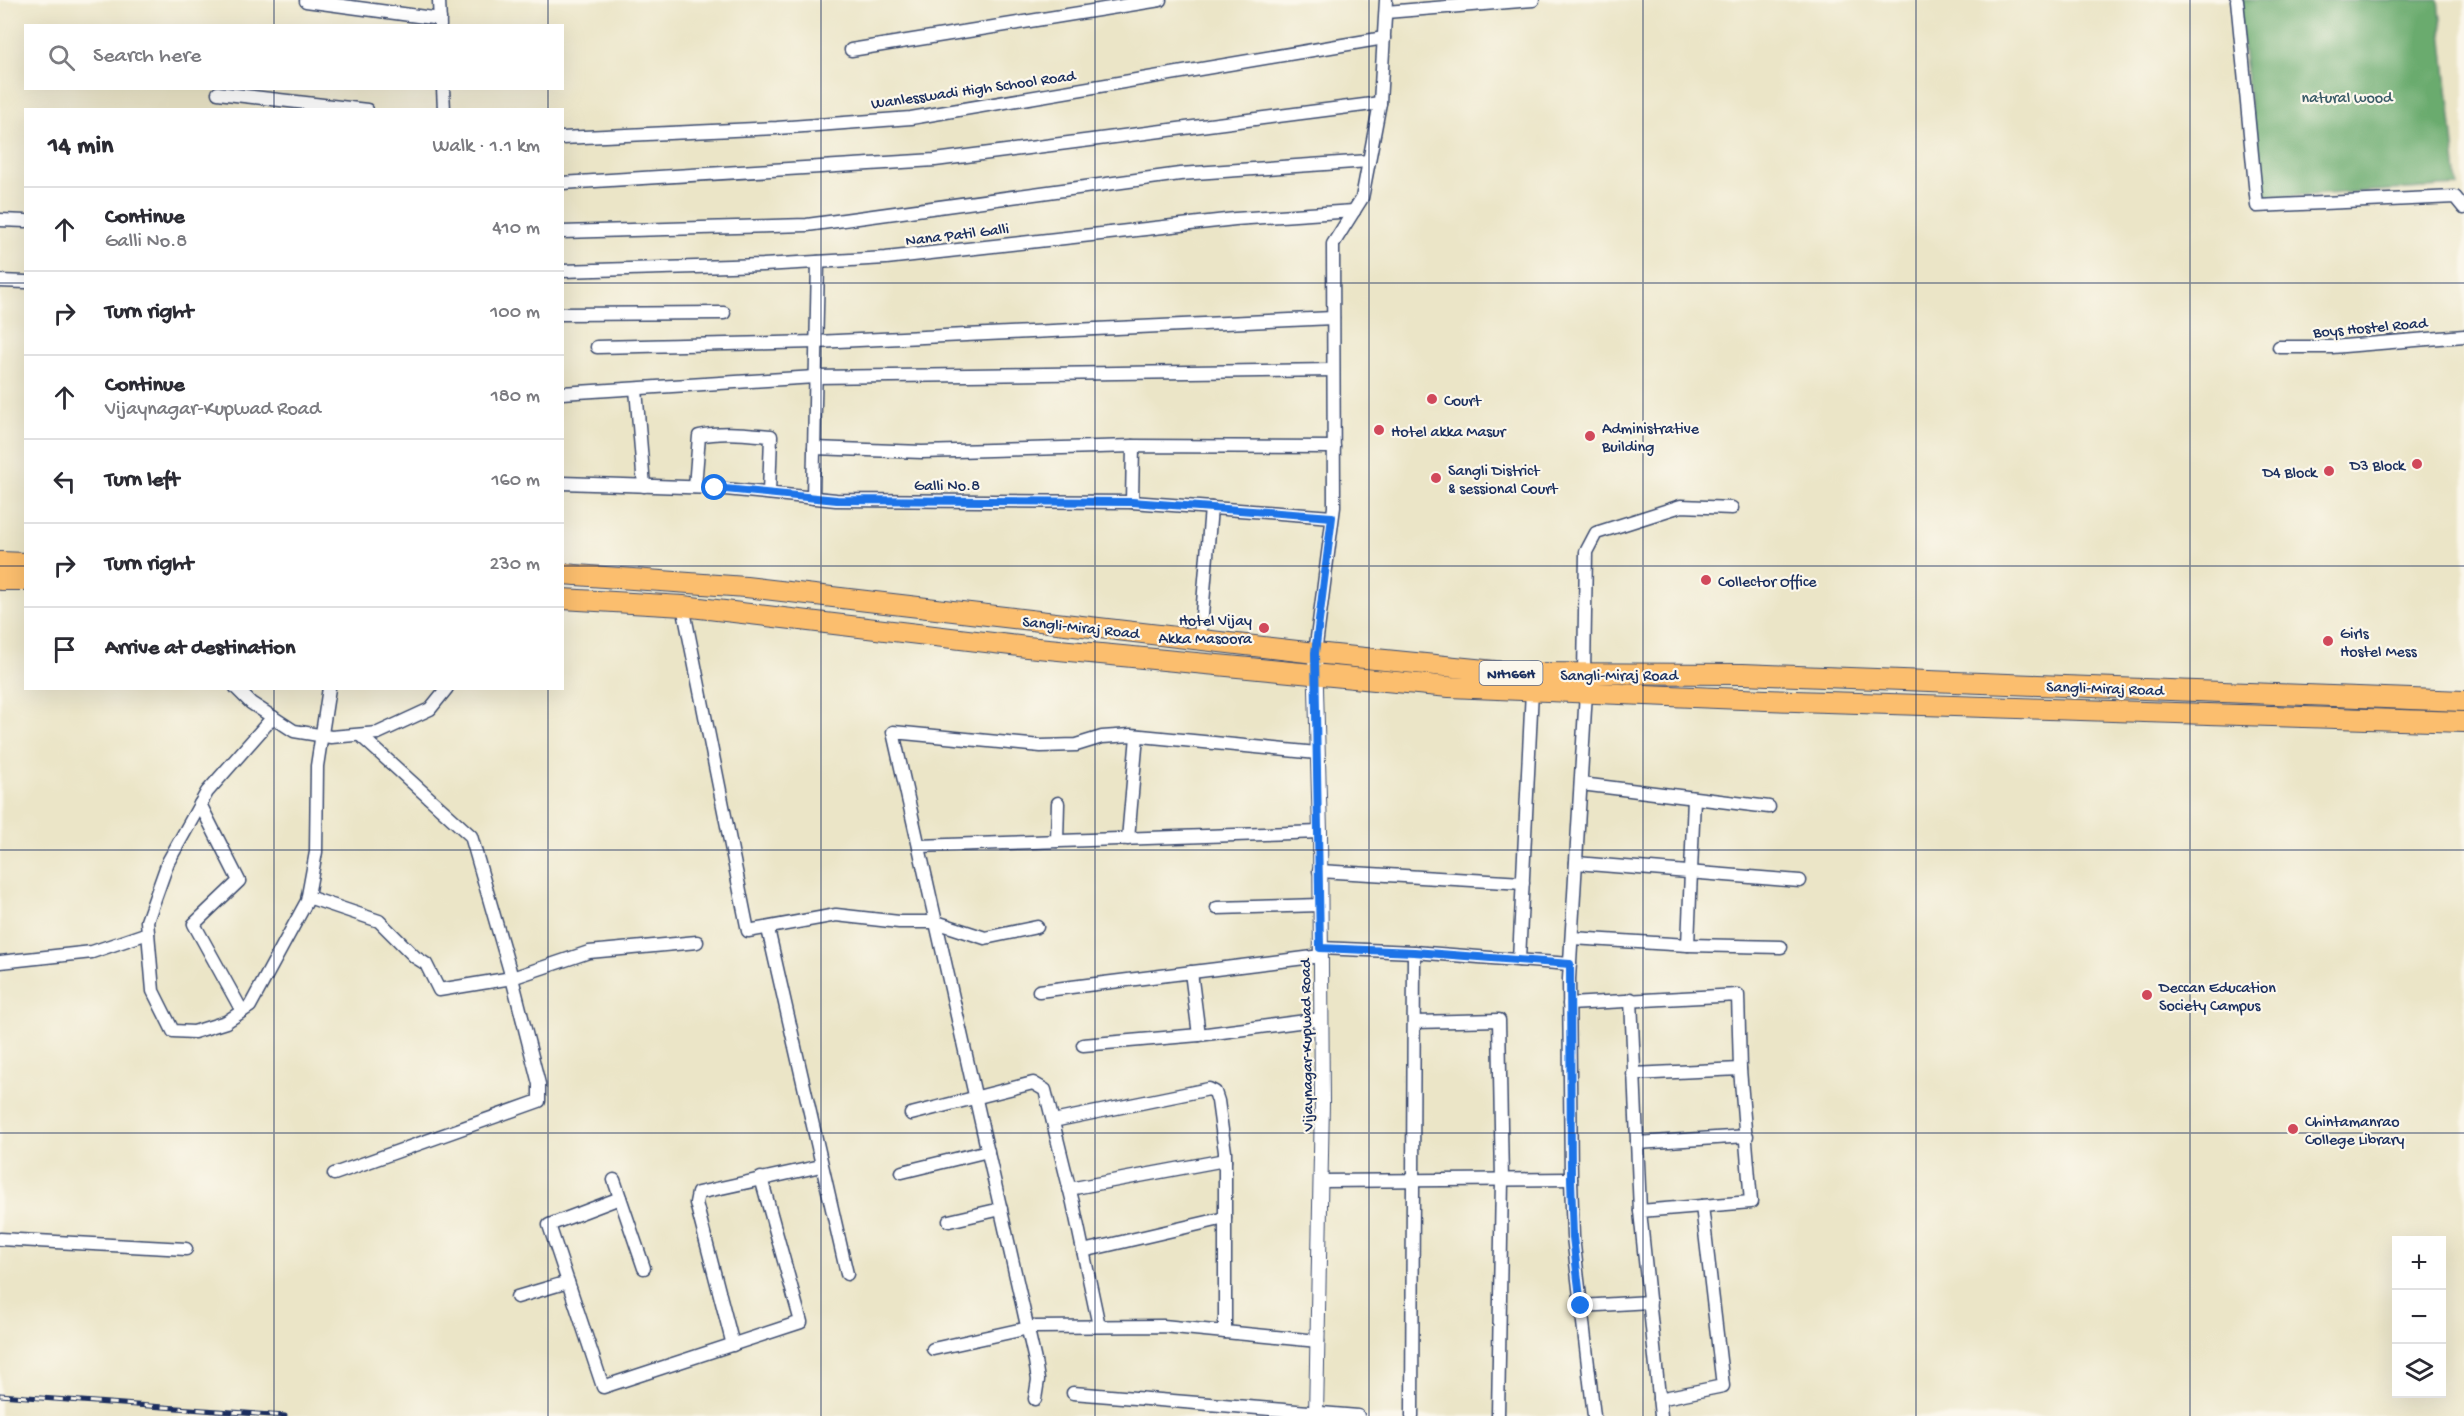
<!DOCTYPE html>
<html lang="en">
<head>
<meta charset="utf-8">
<style>
  body { margin:0; font-family:"Gochi Hand",sans-serif; background:#f7f7f7; color:#2b2b33 }
  .controls { position:absolute; right:18px; bottom:18px; display:grid; overflow:hidden; border-radius:0px; box-shadow:0 6px 24px #0002 }
  .controls button { width:54px; height:54px; display:grid; place-items:center; padding:0; border:0; border-bottom:2px solid #e1e1e2; background:#fff; color:#2b2b33; font:30px sans-serif }
  .stop { position:absolute; width:18px; height:18px; margin:-14px; border:4px solid #1a73e8; border-radius:50%; background:#fff }
  .stop.end { background:#1a73e8; border-color:#fff; box-shadow:0 2px 6px #0008 }
  .list { margin:0; padding:0; list-style:none }
  h2 { display:flex; justify-content:space-between; align-items:center; height:78px; margin:0; padding:0 24px; font-size:26px }
  h2 small { font-size:20px; font-weight:400; color:#7c7c81 }
  .list li { display:grid; grid-template-columns:39px 1fr auto; gap:18px; align-items:center; box-sizing:border-box; height:84px; padding:0 24px; border-top:2px solid #e1e1e2 }
  .list b { display:block; font-size:22px; white-space:nowrap }
  .list p { margin:0; font-size:20px; white-space:nowrap; color:#7c7c81 }
  .list em { font-size:20px; font-style:normal; color:#7c7c81 }
  .icon { flex:none; width:33px; height:33px; fill:none; stroke:currentColor; stroke-width:2; stroke-linecap:round; stroke-linejoin:round }
  .map { position:relative; flex:none; width:2464px; height:1416px; overflow:hidden }
  .search { position:absolute; background:#fff; box-shadow:0 6px 24px #0002; left:24px; top:24px; width:540px; height:66px; display:flex; align-items:center; gap:15px; box-sizing:border-box; padding:0 21px; border-radius:0px; color:#7c7c81; font-size:22px }
  .panel { position:absolute; background:#fff; box-shadow:0 6px 24px #0002; left:24px; top:108px; width:540px; height:582px; border-radius:0px }
  .map>svg:first-child { display:block }
  .forest { fill:#6aab6e; stroke:#426d66; stroke-width:1.5 }
  .lines { fill:none; stroke-linecap:round; stroke-linejoin:round }
  .minor-casing { stroke:#3a4a6e; stroke-width:15 }
  .tertiary-casing { stroke:#3a4a6e; stroke-width:16 }
  .trunk-casing { stroke:#3a4a6e; stroke-width:22 }
  .minor { stroke:#fff; stroke-width:12 }
  .tertiary { stroke:#fff; stroke-width:14 }
  .trunk { stroke:#fbbe6e; stroke-width:20 }
  .rail-casing { stroke:#1b2f5e; stroke-width:5 }
  .rail { stroke:#fbf7ec; stroke-width:3; stroke-dasharray:9; stroke-linecap:butt }
  .route { stroke:#1a73e8; stroke-width:8 }
  .grid { fill:none; stroke:#1b2f5e; stroke-width:1.5; stroke-opacity:0.55 }
  .poi-dot { fill:#d1495b; stroke:#fbf7ec; stroke-width:2 }
  .labels { text-anchor:middle; stroke-width:4.5; stroke-linejoin:round; paint-order:stroke }
  .shield { fill:#fbf7ec; stroke:#5e6b89; stroke-width:1.5 }
  .shield-label { font-size:15px; font-weight:bold; fill:#1b2f5e }
  .street-label { font-size:16px; fill:#1b2f5e; stroke:#fbf7ec }
  .park-label { font-size:16px; fill:#3a5c68; stroke:#fbf7ec }
  .poi-label { font-size:16px; fill:#1b2f5e; stroke:#fbf7ec; text-anchor:start }
</style>
</head>
<body>
<div class="map">
<svg width="2464" height="1416" viewBox="0 0 2464 1416">
  <rect width="100%" height="100%" fill="#fbf7ec"/>
  <filter id="ink" filterUnits="userSpaceOnUse"><feTurbulence type="fractalNoise" baseFrequency=".0167" numOctaves="2"/><feDisplacementMap in="SourceGraphic" scale="12" xChannelSelector="R" yChannelSelector="G"/><feConvolveMatrix kernelMatrix="1 2 1 2 8 2 1 2 1" color-interpolation-filters="sRGB"/></filter>
  <filter id="wash" filterUnits="userSpaceOnUse"><feTurbulence type="fractalNoise" baseFrequency=".008" numOctaves="4" result="noise"/><feDisplacementMap in="SourceGraphic" scale="24" xChannelSelector="R" yChannelSelector="G"/><feGaussianBlur stdDeviation="1.35" result="paint"/><feColorMatrix in="noise" values="0 0 0 0 0 0 0 0 0 0 0 0 0 0 0 0 0 1.4 0 .05"/><feComposite in="paint" operator="in"/></filter>
  <g filter="url(#wash)">
    <rect width="100%" height="100%" fill="#ebe5c7"/>
    <!-- forest -->
    <polygon class="forest" points="2237,0 2439,0 2458,186 2262,198"/>
  </g>
  <g filter="url(#ink)">
    <g class="lines">
      <defs>
        <g id="minor">
          <polyline points="439,0 440,26"/>
          <polyline points="2237,0 2257,206 2455,197 2464,208"/>
          <polyline points="306,1 440,19"/>
          <polyline points="1386,12 1533,0"/>
          <polyline points="851,50 1160,0"/>
          <polyline points="443,88 444,110"/>
          <polyline points="218,93 367,110"/>
          <polyline points="562,138 777,128 911,118 1384,38"/>
          <polyline points="562,183 935,160 1380,103"/>
          <polyline points="0,220 26,221"/>
          <polyline points="562,232 807,225 1180,174 1369,161"/>
          <polyline points="562,271 763,265 886,258 1235,219 1354,211"/>
          <polyline points="0,281 26,282"/>
          <polyline points="562,314 724,313"/>
          <polyline points="597,347 816,342 1333,318"/>
          <polyline points="2279,347 2332,347 2464,336"/>
          <polyline points="636,389 644,486"/>
          <polyline points="562,393 815,377 1333,370"/>
          <polyline points="814,448 922,452 1133,446"/>
          <polyline points="562,483 715,488 836,500 1132,502 1332,517"/>
          <path d="M695,487L699,436C722,431 746,434 771,436L769,493"/>
          <polyline points="813,498 818,262"/>
          <polyline points="1132,502 1133,446 1334,447"/>
          <polyline points="683,606 748,931 836,915 899,922 936,922 985,938 1037,927"/>
          <polyline points="1200,639 1211,508"/>
          <polyline points="1315,653 1334,507 1333,244 1362,198 1380,103 1386,0"/>
          <polyline points="1584,674 1586,552 1596,533 1681,506 1732,508"/>
          <polyline points="236,688 251,703 294,731 331,737 378,733 430,709 447,688"/>
          <polyline points="1586,692 1569,979 1571,1179 1573,1237 1594,1416"/>
          <polyline points="273,717 207,792 168,862 147,921 153,991 173,1031 194,1032 226,1022 250,1006 307,901 316,852 317,766 329,688"/>
          <polyline points="1581,784 1769,807"/>
          <polyline points="200,804 239,881 194,924 242,1011"/>
          <polyline points="1128,839 1137,736"/>
          <polyline points="1057,841 1058,803"/>
          <polyline points="919,846 1320,832"/>
          <polyline points="1576,863 1800,881"/>
          <polyline points="1319,871 1523,883"/>
          <polyline points="308,897 379,921 415,957 426,964 439,990 512,978 589,952 697,942"/>
          <polyline points="1217,908 1320,905"/>
          <polyline points="768,929 847,1274"/>
          <polyline points="1572,938 1688,945 1781,947"/>
          <polyline points="1688,945 1694,798"/>
          <polyline points="1320,948 1414,952 1570,964"/>
          <polyline points="1519,960 1532,690"/>
          <polyline points="0,962 92,952 148,933"/>
          <polyline points="1191,972 1199,1035"/>
          <polyline points="1039,991 1321,956"/>
          <polyline points="1631,999 1640,1211"/>
          <polyline points="1569,1004 1738,995 1740,1069 1751,1202 1640,1211 1661,1416"/>
          <polyline points="1415,1022 1499,1020 1502,1180 1498,1416"/>
          <polyline points="1083,1045 1199,1035 1321,1019"/>
          <polyline points="1633,1074 1740,1069"/>
          <polyline points="911,1114 1033,1083 1045,1090 1073,1203 1099,1326"/>
          <polyline points="1053,1121 1209,1089 1215,1092 1218,1101 1225,1152 1225,1332"/>
          <polyline points="1637,1143 1747,1136"/>
          <polyline points="902,1172 988,1151"/>
          <polyline points="334,1174 539,1101 539,1084 512,978 471,836 360,735"/>
          <polyline points="614,1180 644,1268"/>
          <polyline points="1322,1181 1571,1179"/>
          <polyline points="1069,1189 1225,1160"/>
          <polyline points="620,1198 549,1225 603,1387 801,1322 761,1178"/>
          <polyline points="949,1221 1001,1209"/>
          <polyline points="0,1239 186,1249"/>
          <polyline points="1083,1251 1225,1218"/>
          <polyline points="517,1297 568,1282"/>
          <polyline points="1581,1306 1650,1302"/>
          <polyline points="733,1345 696,1203 698,1193 821,1166"/>
          <polyline points="933,1349 1033,1327 1163,1326 1318,1341"/>
          <polyline points="1073,1393 1358,1416"/>
          <polyline points="1035,1399 1038,1380 1035,1361 893,732 1041,746 1076,745 1102,737 1131,735 1317,753"/>
          <polyline points="1659,1399 1723,1386 1702,1206"/>
          <polyline points="1412,1416 1414,952"/>
        </g>
        <polyline id="tertiary" points="1315,653 1320,832 1322,1102 1316,1416"/>
        <g id="trunk">
          <polyline points="0,562 26,563"/>
          <polyline points="562,574 746,587 1315,653 1515,673 1743,674 2464,701"/>
          <polyline points="0,580 26,580"/>
          <polyline points="562,599 683,606 1027,647 1449,687 1766,700 2464,722"/>
        </g>
      </defs>
      <!-- minor casing -->
      <use href="#minor" class="minor-casing"/>
      <!-- tertiary casing -->
      <use href="#tertiary" class="tertiary-casing"/>
      <!-- trunk casing -->
      <use href="#trunk" class="trunk-casing"/>
      <!-- minor -->
      <use href="#minor" class="minor"/>
      <!-- tertiary -->
      <use href="#tertiary" class="tertiary"/>
      <!-- trunk -->
      <use href="#trunk" class="trunk"/>
      <defs>
        <polyline id="rail" points="0,1395 285,1416"/>
      </defs>
      <!-- rail casing -->
      <use href="#rail" class="rail-casing"/>
      <!-- rail -->
      <use href="#rail" class="rail"/>
    </g>
  </g>
  <g class="lines" filter="url(#ink)">
    <!-- route -->
    <polyline class="route" points="715,488 837,500 1132,502 1332,517 1315,653 1320,948 1414,952 1570,964 1571,1179 1573,1237 1581,1306"/>
  </g>
  <!-- grid -->
  <path class="grid" d="M274,0V26M548,0V26M821,0V1416M1095,0V1416M1369,0V1416M1643,0V1416M1916,0V1416M2190,0V1416M274,88V110M548,88V110M0,283H26M562,283H2464M0,566H26M562,566H2464M274,688V1416M548,688V1416M0,850H2464M0,1133H2464"/>
  <!-- markers -->
  <g class="poi-dot">
    <circle cx="1432" cy="399" r="6"/>
    <circle cx="1379" cy="430" r="6"/>
    <circle cx="1590" cy="436" r="6"/>
    <circle cx="2417" cy="464" r="6"/>
    <circle cx="2329" cy="471" r="6"/>
    <circle cx="1436" cy="478" r="6"/>
    <circle cx="1706" cy="580" r="6"/>
    <circle cx="1264" cy="628" r="6"/>
    <circle cx="2328" cy="641" r="6"/>
    <circle cx="2147" cy="995" r="6"/>
    <circle cx="2293" cy="1129" r="6"/>
  </g>
  <g class="labels">
    <!-- shield labels -->
    <rect class="shield" x="1479.5" y="661" width="63" height="24" rx="4.5"/>
    <g class="shield-label">
      <text x="1511" y="678">NH166H</text>
    </g>
    <!-- street labels -->
    <g class="street-label">
      <text transform="translate(973 88) rotate(-8)" y="6">Wanlesswadi High School Road</text>
      <text transform="translate(957 233) rotate(-7)" y="6">Nana Patil Galli</text>
      <text transform="translate(2370 326) rotate(-5)" y="6">Boys Hostel Road</text>
      <text x="947" y="490">Galli No.8</text>
      <text transform="translate(1081 626) rotate(6)" y="6">Sangli-Miraj Road</text>
      <text x="1619" y="680">Sangli-Miraj Road</text>
      <text transform="translate(2105 687) rotate(2)" y="6">Sangli-Miraj Road</text>
      <text transform="translate(1305 1045) rotate(-91)" y="6">Vijaynagar-Kupwad Road</text>
    </g>
    <!-- park labels -->
    <g class="park-label">
      <text x="2347" y="102">natural wood</text>
    </g>
    <!-- poi labels -->
    <g class="poi-label">
      <text x="1444" y="405">Court</text>
      <text x="1602" y="433">Administrative<tspan x="1602" dy="18">Building</tspan></text>
      <text x="1391" y="436">Hotel akka Masur</text>
      <text x="2405" y="470" text-anchor="end">D3 Block</text>
      <text x="1448" y="475">Sangli District<tspan x="1448" dy="18">&amp; sessional Court</tspan></text>
      <text x="2317" y="477" text-anchor="end">D4 Block</text>
      <text x="1718" y="586">Collector Office</text>
      <text x="1252" y="625" text-anchor="end">Hotel Vijay<tspan x="1252" dy="18">Akka Masoora</tspan></text>
      <text x="2340" y="638">Girls<tspan x="2340" dy="18">Hostel Mess</tspan></text>
      <text x="2159" y="992">Deccan Education<tspan x="2159" dy="18">Society Campus</tspan></text>
      <text x="2305" y="1126">Chintamanrao<tspan x="2305" dy="18">College Library</tspan></text>
    </g>
  </g>
</svg>
<div class="controls">
<button>+</button>
<button>−</button>
<button><svg class="icon" aria-label="layers" viewBox="0 0 24 24"><path d="M12 4l9 5-9 5-9-5zM3 14l9 5 9-5"/></svg></button>
</div>
<div class="stop" style="left:715px;top:488px"></div>
<div class="stop end" style="left:1581px;top:1306px"></div>
<div class="search"><svg class="icon" aria-label="search" viewBox="0 0 24 24"><circle cx="10" cy="10" r="6"/><path d="M15 15l6 6"/></svg>Search here</div>
<section class="panel">
<h2>14 min<small>Walk · 1.1 km</small></h2>
<ul class="list">
<li><svg class="icon" aria-label="ahead" viewBox="0 0 24 24"><path d="M12 20V5M6 11l6-6 6 6"/></svg><div><b>Continue</b><p>Galli No.8</p></div><em>410 m</em></li>
<li><svg class="icon" aria-label="right" viewBox="0 0 24 24"><path d="M7 20v-9h11M14 6l5 5-5 5"/></svg><div><b>Turn right</b></div><em>100 m</em></li>
<li><svg class="icon" aria-label="ahead" viewBox="0 0 24 24"><path d="M12 20V5M6 11l6-6 6 6"/></svg><div><b>Continue</b><p>Vijaynagar-Kupwad Road</p></div><em>180 m</em></li>
<li><svg class="icon" aria-label="left" viewBox="0 0 24 24"><path d="M17 20v-9H6M10 6l-5 5 5 5"/></svg><div><b>Turn left</b></div><em>160 m</em></li>
<li><svg class="icon" aria-label="right" viewBox="0 0 24 24"><path d="M7 20v-9h11M14 6l5 5-5 5"/></svg><div><b>Turn right</b></div><em>230 m</em></li>
<li><svg class="icon" aria-label="arrive" viewBox="0 0 24 24"><path d="M6 21V4h12l-3 4 3 4H6"/></svg><div><b>Arrive at destination</b></div></li>
</ul>
</section>
</div>
</body>
</html>
